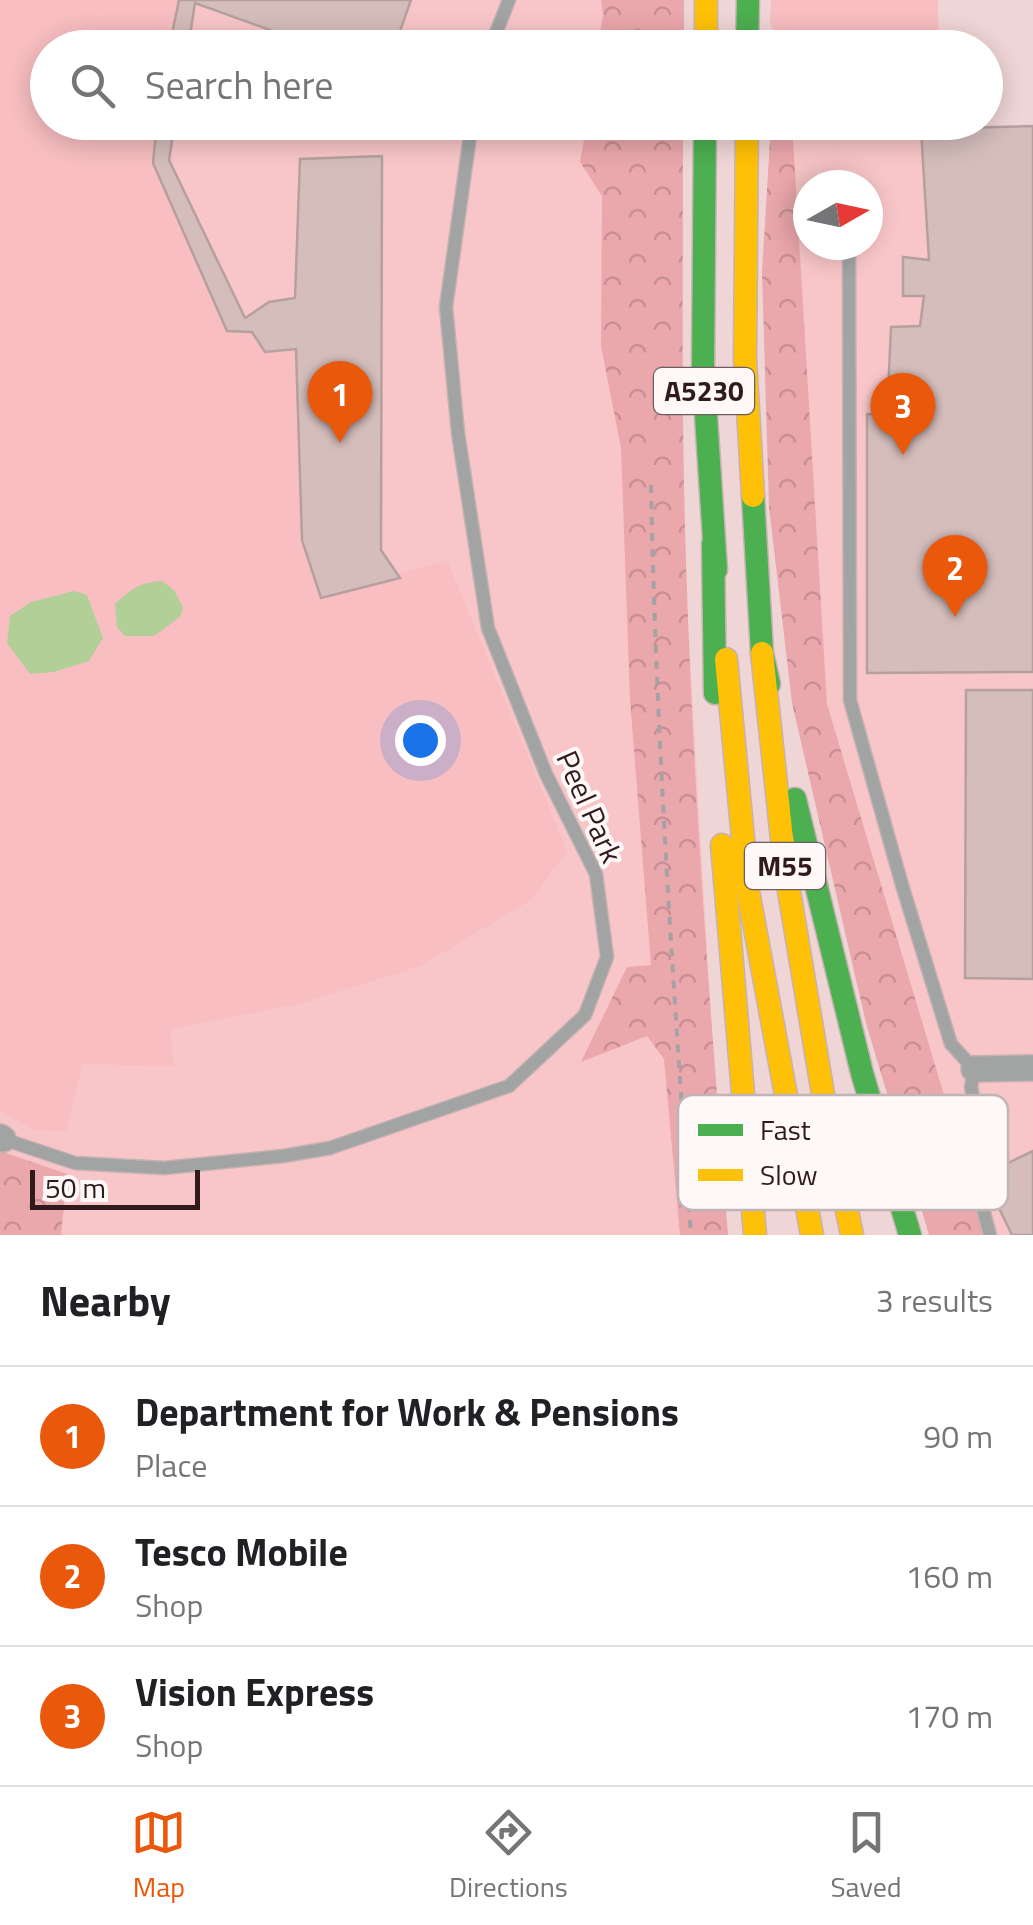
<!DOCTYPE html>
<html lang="en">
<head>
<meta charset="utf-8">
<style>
  body { margin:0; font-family:"Titillium Web",sans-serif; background:#f6f6f6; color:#202124 }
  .compass { position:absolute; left:793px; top:170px; width:90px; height:90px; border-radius:50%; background:#fff; box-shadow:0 5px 25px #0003; rotate:81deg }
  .scale { position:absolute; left:30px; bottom:25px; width:170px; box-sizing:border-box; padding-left:10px; border:5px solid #301a1c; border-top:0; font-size:28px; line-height:35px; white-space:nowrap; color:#301a1c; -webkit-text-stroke:8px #fef8f8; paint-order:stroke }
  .you { position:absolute; left:420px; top:740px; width:35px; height:35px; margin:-25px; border:8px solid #fff; border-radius:50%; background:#1a73e8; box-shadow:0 0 0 15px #1a73e833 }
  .badge { display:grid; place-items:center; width:65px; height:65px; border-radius:50%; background:#ea580c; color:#fff; font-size:32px; font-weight:700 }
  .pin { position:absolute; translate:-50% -82px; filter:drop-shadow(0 2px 5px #0008) }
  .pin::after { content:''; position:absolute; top:52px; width:35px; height:30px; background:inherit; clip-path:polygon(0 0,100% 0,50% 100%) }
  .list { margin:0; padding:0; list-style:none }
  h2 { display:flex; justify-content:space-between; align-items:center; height:130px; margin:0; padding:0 40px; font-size:42px }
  h2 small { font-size:32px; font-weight:400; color:#757577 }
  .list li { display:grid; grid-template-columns:65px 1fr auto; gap:30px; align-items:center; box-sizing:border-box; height:140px; padding:0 40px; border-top:2px solid #e0e0e0 }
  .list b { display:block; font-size:38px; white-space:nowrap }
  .list p { margin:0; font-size:32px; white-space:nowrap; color:#757577 }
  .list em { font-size:32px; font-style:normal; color:#757577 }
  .icon { flex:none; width:55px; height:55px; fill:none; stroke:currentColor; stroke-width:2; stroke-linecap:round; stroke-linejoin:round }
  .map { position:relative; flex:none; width:1033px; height:1235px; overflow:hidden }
  .search { position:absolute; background:#fff; box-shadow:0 5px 25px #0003; left:30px; right:30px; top:30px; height:110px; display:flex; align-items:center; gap:25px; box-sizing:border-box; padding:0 35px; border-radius:55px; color:#757577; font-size:38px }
  .sheet { height:550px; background:#fff }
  nav { display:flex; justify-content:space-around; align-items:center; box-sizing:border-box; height:140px; border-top:2px solid #e0e0e0; background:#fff; font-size:28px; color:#757577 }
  nav a { display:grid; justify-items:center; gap:5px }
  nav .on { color:#ea580c }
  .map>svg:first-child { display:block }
  .built { fill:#f8c6c8; fill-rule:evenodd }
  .green { fill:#f8bec1 }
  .forest { fill:url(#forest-crowns) }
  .water { fill:#b2cf98 }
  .building { fill:#d4bdbb; stroke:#b6a09e; stroke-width:2.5 }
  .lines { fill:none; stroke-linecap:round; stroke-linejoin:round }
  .lane-casing { stroke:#c7b2b3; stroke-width:15 }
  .street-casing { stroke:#c7b2b3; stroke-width:28 }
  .fast-casing { stroke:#c7b2b3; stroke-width:25 }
  .slow-casing { stroke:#c7b2b3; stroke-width:25 }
  .path { stroke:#a5a2a3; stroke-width:4; stroke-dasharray:8 8; stroke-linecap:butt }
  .lane { stroke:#a2a3a3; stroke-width:12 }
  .street { stroke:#a2a3a3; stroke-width:25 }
  .fast { stroke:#4caf50; stroke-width:22 }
  .slow { stroke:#ffc107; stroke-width:22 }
  .labels { text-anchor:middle; stroke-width:8; stroke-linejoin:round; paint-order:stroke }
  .shield { fill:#fef8f8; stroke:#6e5d5e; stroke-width:2.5 }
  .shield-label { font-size:28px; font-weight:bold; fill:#301a1c }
  .street-label { font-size:30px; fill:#301a1c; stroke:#fef8f8 }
  .key { fill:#fef8f8; stroke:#c0b5b6; stroke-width:2.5 }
  .key-label { font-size:28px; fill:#301a1c }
</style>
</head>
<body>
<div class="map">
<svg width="1033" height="1235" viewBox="0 0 1033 1235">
  <defs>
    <pattern id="forest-crowns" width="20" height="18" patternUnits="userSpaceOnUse" patternTransform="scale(2.5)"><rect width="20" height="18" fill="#eaa7ac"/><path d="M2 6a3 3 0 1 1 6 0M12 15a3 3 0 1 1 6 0" fill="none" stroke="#c98f93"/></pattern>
  </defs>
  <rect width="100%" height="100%" fill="#f0d5d6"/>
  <!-- built -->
  <g class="built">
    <polygon points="0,0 684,0 684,47 48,48 48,122 683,123 683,443 687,601 710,1000 728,1235 0,1235"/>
    <path d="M1033,126V1235H986L827,704L792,133ZM808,185H868V245H808Z"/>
  </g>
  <!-- green -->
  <g class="green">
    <polygon points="0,0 179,0 169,47 48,48 48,122 157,123 153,163 227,330 252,332 265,352 296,349 302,534 320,597 447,560 567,851 531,900 420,966 299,1004 170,1029 174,1066 82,1064 67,1131 32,1130 0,1110"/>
    <polygon points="771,0 938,0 939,47 783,47 770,24"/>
    <polygon points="940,122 940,128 792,133 792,123"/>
  </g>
  <!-- forest -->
  <g class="forest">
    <polygon points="601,0 684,0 684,47 598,47 603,15"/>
    <path d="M587,123H683C683,269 681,416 686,562C693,786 710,1011 728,1235H680L664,1059L647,1036L581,1062L627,967L651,965L630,699L621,448L601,346L602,196L580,162Z"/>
    <polygon points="771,123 792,123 827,704 986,1235 929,1235 866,1023 792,703 769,507 762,272"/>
    <polygon points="0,1151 67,1174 61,1235 0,1235"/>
  </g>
  <!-- water -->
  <g class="water">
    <path d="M162,581L174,590L183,607L180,617L154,636H125L117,627L115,604C131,589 140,582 162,581Z"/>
    <polygon points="74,591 87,595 103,638 89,661 54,672 30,674 7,643 10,616 31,602"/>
  </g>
  <!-- building -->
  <g class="building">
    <polygon points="179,0 411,0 394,48 320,48 195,3 188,48 169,48"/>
    <polygon points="157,122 175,122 169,160 245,318 269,302 295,298 300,159 382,156 381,550 400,578 321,598 302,540 296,349 265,352 252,332 227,331 153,163"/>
    <polygon points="1033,126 1033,672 867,673 867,414 887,415 891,327 920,326 924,296 903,296 903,257 929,260 921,129"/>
    <polygon points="966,690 1033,690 1033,979 965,978"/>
    <polygon points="1033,1151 1033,1235 1012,1235 983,1175"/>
  </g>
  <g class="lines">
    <defs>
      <g id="lane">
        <polyline points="490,48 509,0"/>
        <polyline points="849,245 850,700 902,885 951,1044 974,1069 971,1087 978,1120 970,1160 990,1235"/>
        <polyline points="3,1139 75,1163 164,1168 283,1156 330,1148 509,1086 585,1015 607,957 596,874 546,774 488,628 458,433 446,307 472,122"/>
      </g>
      <g id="street">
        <polyline points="974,1069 1033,1068"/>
        <polyline points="0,1137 3,1139"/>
      </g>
      <g id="fast">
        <polyline points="747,48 748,0"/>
        <polyline points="705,122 703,370 716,570"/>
        <polyline points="753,496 762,653 769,684"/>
        <polyline points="713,544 715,693"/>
        <polyline points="795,799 862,1073 910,1235"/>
      </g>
      <g id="slow">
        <polyline points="706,0 706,48"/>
        <polyline points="747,122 745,358 753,496"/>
        <polyline points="762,653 785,867 824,1100 852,1235"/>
        <polyline points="726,659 748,891 812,1235"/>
        <polyline points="722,845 755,1235"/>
      </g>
    </defs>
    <!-- lane casing -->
    <use href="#lane" class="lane-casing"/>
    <!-- street casing -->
    <use href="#street" class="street-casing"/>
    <!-- fast casing -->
    <use href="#fast" class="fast-casing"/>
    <!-- slow casing -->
    <use href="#slow" class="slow-casing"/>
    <!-- path -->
    <path class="path" d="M651,485C656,735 673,985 691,1235"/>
    <!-- lane -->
    <use href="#lane" class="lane"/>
    <!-- street -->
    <use href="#street" class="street"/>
    <!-- fast -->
    <use href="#fast" class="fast"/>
    <!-- slow -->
    <use href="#slow" class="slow"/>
  </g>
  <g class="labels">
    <!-- shield labels -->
    <g class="shield">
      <rect x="654" y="368" width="100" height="46" rx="8"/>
      <rect x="745" y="843" width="80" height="46" rx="8"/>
    </g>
    <g class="shield-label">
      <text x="704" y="401">A5230</text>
      <text x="785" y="876">M55</text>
    </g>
    <!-- street labels -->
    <g class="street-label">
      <text transform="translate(589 807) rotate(66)" y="10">Peel Park</text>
    </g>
  </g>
  <!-- legend -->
  <rect x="678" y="1095" width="330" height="115" rx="15" class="key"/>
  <rect x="698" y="1124" width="45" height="12" fill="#4caf50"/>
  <rect x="698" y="1169" width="45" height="12" fill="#ffc107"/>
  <g class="key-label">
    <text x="760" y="1140">Fast</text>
    <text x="760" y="1185">Slow</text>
  </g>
</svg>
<svg class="compass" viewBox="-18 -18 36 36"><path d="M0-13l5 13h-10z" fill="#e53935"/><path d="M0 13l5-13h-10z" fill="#757577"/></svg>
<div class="scale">50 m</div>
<div class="you"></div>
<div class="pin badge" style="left:340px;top:443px">1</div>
<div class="pin badge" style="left:955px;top:617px">2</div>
<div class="pin badge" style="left:903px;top:455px">3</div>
<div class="search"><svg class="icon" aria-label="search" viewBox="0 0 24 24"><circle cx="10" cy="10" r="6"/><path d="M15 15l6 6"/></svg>Search here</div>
</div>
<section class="sheet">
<h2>Nearby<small>3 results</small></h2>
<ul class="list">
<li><span class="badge">1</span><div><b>Department for Work &amp; Pensions</b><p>Place</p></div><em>90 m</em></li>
<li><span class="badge">2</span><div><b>Tesco Mobile</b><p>Shop</p></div><em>160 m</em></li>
<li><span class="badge">3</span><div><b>Vision Express</b><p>Shop</p></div><em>170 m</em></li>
</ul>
</section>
<nav>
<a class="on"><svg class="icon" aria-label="map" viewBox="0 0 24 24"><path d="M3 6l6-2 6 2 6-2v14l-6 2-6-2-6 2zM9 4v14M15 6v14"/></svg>Map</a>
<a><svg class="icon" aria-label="directions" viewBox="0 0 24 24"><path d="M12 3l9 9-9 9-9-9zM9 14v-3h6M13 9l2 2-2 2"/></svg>Directions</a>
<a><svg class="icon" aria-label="saved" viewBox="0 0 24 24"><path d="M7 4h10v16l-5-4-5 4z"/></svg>Saved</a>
</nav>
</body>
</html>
